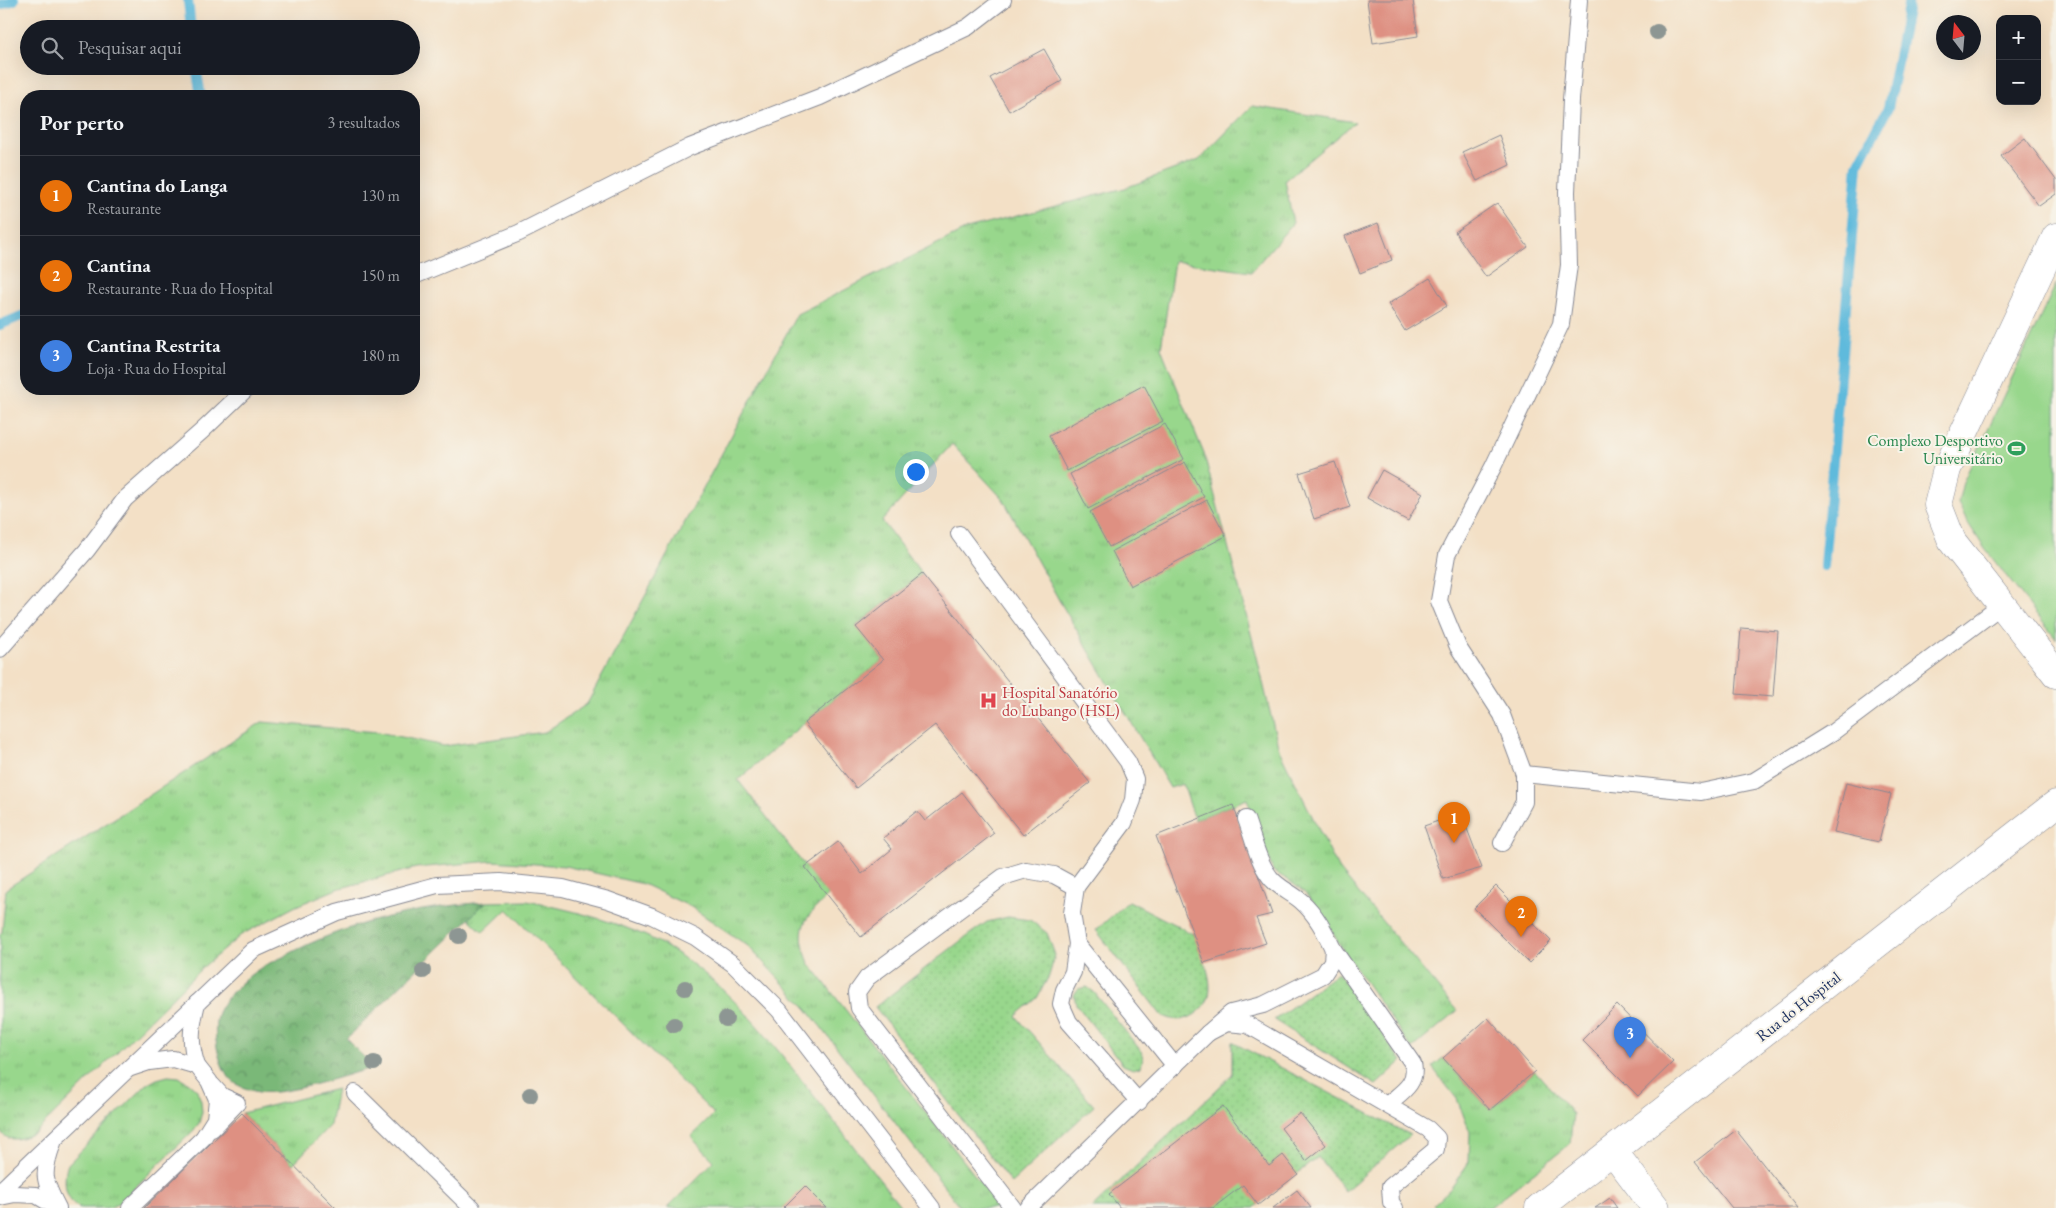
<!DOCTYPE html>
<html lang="pt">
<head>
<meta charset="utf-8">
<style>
  body { margin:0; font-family:"EB Garamond",serif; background:#242831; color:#f1f3f6 }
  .controls { position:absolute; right:15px; top:15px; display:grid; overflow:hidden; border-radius:10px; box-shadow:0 5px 20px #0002 }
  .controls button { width:45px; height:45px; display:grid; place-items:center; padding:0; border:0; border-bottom:1px solid #363941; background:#171b24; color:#f1f3f6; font:25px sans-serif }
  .compass { position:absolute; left:1936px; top:15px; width:45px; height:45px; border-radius:50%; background:#171b24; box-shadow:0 5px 20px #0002; rotate:344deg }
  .you { position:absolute; left:915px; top:471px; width:18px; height:18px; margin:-12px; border:4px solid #fff; border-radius:50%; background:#1a73e8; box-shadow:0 0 0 8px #1a73e833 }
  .badge { display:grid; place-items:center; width:32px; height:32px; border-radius:50%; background:#b45309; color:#fff; font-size:16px; font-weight:700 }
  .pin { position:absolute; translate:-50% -41px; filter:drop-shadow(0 1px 2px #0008) }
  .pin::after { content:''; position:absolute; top:26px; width:18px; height:15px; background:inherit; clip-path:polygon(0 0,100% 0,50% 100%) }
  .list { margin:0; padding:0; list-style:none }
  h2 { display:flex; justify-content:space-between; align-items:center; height:65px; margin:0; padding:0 20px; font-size:21px }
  h2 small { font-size:16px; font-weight:400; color:#9ea1a6 }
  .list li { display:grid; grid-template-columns:32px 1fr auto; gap:15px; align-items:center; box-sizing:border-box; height:80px; padding:0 20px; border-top:1px solid #363941 }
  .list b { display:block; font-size:19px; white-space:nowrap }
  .list p { margin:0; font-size:16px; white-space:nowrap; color:#9ea1a6 }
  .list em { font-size:16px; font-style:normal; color:#9ea1a6 }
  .icon { flex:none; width:28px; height:28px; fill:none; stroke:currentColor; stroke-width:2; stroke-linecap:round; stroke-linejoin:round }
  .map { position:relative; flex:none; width:2056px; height:1208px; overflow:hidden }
  .search { position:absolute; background:#171b24; box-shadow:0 5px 20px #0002; left:20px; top:20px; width:400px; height:55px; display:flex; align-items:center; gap:12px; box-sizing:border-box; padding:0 18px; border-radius:28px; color:#9ea1a6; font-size:19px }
  .panel { position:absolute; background:#171b24; box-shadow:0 5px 20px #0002; left:20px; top:90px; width:400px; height:305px; border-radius:20px }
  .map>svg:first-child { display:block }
  .grass { fill:url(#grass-tufts); stroke:#5a8375 }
  .forest { fill:url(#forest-crowns); stroke:#4a746b }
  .park { fill:url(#park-dots); stroke:#5a8375 }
  .pitch { fill:#98d78c; stroke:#5a8375 }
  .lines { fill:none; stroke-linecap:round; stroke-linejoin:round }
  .stream { stroke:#5ebadc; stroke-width:10 }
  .building { fill:#de9082 }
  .lane-casing { stroke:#878892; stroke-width:18 }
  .street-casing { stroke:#878892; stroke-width:29 }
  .lane { stroke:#fff; stroke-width:16 }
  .street { stroke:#fff; stroke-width:28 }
  .tree { fill:#8d9693 }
  .labels { text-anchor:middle; stroke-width:4; stroke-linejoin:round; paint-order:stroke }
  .leisure-label { font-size:16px; fill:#27864d; stroke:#f7f3e8; text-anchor:end }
  .health-label { font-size:16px; fill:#be3a42; stroke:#f7f3e8; text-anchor:start }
  .street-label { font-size:16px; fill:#1b2f5e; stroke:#f7f3e8 }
</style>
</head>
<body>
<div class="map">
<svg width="2056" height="1208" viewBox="0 0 2056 1208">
  <defs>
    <pattern id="grass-tufts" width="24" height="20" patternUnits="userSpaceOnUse" patternTransform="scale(1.25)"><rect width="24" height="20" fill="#98d78c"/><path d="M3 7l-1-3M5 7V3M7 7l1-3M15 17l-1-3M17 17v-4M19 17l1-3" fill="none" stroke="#82b97b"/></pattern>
    <pattern id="forest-crowns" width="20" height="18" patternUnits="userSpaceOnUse" patternTransform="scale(1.25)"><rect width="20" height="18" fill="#7ab878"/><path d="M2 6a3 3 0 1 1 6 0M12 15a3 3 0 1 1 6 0" fill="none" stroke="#639666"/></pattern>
    <pattern id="park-dots" width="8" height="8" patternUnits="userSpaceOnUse" patternTransform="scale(1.25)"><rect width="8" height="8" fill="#98d78c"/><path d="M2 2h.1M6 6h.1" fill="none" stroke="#82b97b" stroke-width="1.8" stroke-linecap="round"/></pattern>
  </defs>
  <rect width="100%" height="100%" fill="#f7f3e8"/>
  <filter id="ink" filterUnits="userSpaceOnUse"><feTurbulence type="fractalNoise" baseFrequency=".02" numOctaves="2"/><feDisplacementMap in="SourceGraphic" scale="10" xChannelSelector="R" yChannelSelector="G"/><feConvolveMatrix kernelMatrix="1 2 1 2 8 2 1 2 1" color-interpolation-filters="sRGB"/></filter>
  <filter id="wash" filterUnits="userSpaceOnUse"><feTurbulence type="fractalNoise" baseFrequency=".0096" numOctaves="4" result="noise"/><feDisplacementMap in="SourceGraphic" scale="20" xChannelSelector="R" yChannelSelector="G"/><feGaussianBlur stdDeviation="1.12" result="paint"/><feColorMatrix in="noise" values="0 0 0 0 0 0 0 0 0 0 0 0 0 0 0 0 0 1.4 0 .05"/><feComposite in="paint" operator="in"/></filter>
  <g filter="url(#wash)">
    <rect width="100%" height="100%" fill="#f3e0c6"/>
    <!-- grass -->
    <g class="grass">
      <path d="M1252,106L1355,122L1285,180L1293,223L1251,272L1174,261L1161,348L1204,454L1256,653L1279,750L1338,868L1457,1011L1412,1049L1341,947L1319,909L1304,892L1288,880L1273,871L1247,799L1195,820L1183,784L1170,788L1059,600L1003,499L952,444L882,521L922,574L856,626L883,660L804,723L738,780L828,896C803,920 795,927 809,963L998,1205L995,1208H961L807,1009L748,946L691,907L643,884L565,866L492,861L416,868L337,889L296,906L241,935L202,968L35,1133C21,1138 12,1144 0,1132V934L2,932L6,889L262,722L378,732L444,746L545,732L587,704L797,314L967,229L1125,188L1199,160Z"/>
      <path d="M527,901C567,909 607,919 644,935C715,968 763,1031 811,1092C841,1130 871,1169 902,1208H667L714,1161L691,1137L714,1114L507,909L483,932L468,918L486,902Z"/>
      <polygon points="1443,1058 1490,1110 1535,1071 1573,1114 1570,1144 1489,1208 1436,1208 1433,1205 1451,1188 1469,1162 1470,1132 1457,1099 1432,1067"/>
      <path d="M168,1076L179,1077L189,1083L197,1090L201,1101L202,1112L199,1123L193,1131L119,1203C111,1208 106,1208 97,1208C92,1208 85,1208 81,1208C63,1202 63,1177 68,1164L146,1085L157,1079Z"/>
      <polygon points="337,1089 330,1125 293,1164 242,1113"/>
    </g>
    <!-- forest -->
    <path class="forest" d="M486,902L346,1039L374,1067C346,1075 286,1096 259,1092C253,1091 243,1088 238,1085C219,1075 212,1036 217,1016C220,1002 244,979 256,971C264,965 274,961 283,957C347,922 414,908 486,902Z"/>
    <!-- park -->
    <g class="park">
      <path d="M1129,901L1193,934C1203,959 1225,996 1194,1015C1182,1022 1174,1021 1161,1015L1096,930Z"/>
      <polygon points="1008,917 1030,920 1047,933 1055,955 1049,976 1037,998 1016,1016 1094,1106 1011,1183 875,1007 967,936 987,922"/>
      <polygon points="1338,973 1402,1061 1376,1085 1274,1020"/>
      <polygon points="1087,987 1094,992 1141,1051 1143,1058 1141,1067 1133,1069 1123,1065 1076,1004 1074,995 1078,989"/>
      <polygon points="1232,1042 1410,1135 1345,1191 1318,1157 1254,1208 1092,1208 1232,1075"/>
    </g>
    <!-- pitch -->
    <polygon class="pitch" points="2056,284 2056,639 1985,549 1968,523 1958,503 1963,482"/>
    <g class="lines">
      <!-- stream -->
      <g class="stream">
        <polyline points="188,0 191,29"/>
        <polyline points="0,5 14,0"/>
        <polyline points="196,66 201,96"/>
        <polyline points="0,325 26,314"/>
        <polyline points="1824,566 1858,165 1888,108 1909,0"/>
      </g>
    </g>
    <g id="blocks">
      <!-- building -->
      <g class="building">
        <polygon points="1367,0 1413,0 1418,36 1373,43"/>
        <polygon points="1044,49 1062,81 1009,111 990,78"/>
        <polygon points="1499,135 1510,165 1477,181 1462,152"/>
        <polygon points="2025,138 2056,180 2056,194 2039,206 2001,156"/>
        <polygon points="1497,203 1528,247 1486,277 1455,232"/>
        <polygon points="1378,223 1392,260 1360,273 1345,236"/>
        <polygon points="1430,278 1447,306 1405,331 1388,304"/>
        <polygon points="1144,385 1163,421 1067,471 1049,436"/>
        <polygon points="1165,424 1184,459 1088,509 1070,474"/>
        <polygon points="1185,462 1204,497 1109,547 1090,512"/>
        <polygon points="1335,462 1350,507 1314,519 1299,473"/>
        <polygon points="1382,470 1423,493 1408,521 1367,498"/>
        <polygon points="1207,500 1226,536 1130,586 1112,551"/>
        <polygon points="922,574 1090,783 1023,835 935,725 856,788 804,723 883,660 856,627"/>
        <polygon points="1741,628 1778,631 1773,697 1736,694"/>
        <polygon points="1846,783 1891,794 1879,842 1834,832"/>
        <polygon points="962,792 994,833 861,937 805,867 838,842 862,874 892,849 883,838 917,811 925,821"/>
        <polygon points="1233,805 1272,914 1256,918 1266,943 1204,963 1156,836"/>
        <polygon points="1461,813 1482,868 1443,879 1424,826"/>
        <polygon points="1496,886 1551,941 1529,963 1474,908"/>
        <polygon points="1617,1005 1673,1062 1638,1096 1582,1040"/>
        <polygon points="1488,1018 1535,1071 1490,1110 1443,1058"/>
        <polygon points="1223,1106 1269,1166 1283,1155 1298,1174 1258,1205 1243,1185 1213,1208 1120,1208 1109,1194"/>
        <polygon points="242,1113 336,1208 144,1208"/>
        <polygon points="1300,1113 1326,1145 1306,1161 1281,1128"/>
        <polygon points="1736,1130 1798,1208 1732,1208 1695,1162"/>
        <polygon points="805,1186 827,1208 783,1208"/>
        <polygon points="1297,1190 1311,1208 1273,1208"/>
        <polygon points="1610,1198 1617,1208 1595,1208"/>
      </g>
    </g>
  </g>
  <g filter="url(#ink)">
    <use href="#blocks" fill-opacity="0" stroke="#878892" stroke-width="1"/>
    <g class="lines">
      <defs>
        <g id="lane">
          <polyline points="414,276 519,233 690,147 820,97 968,27 1003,0"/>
          <polyline points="959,534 1128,762 1135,779 1133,800 1124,823 1076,887 1072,913 1077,944 1175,1066"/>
          <polyline points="0,649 87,550 125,499 202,431 246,389"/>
          <polyline points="1524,774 1701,792 1754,781 1833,732 2002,605"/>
          <path d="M1246,819C1253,838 1258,862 1270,877C1277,887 1292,893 1301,901C1316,914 1325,932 1333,949L1413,1064C1418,1084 1400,1093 1387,1105"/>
          <polyline points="1502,843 1524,802 1524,774 1502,715 1458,647 1439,601 1447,555 1493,467 1561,324 1569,265 1567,192 1571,100 1579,0"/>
          <polyline points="1077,944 1073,972 1064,990 1061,1004 1069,1022 1139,1102"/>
          <polyline points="1333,949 1332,961 1323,975 1263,1005 1231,1013 1208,1033 1227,1023 1248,1025 1428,1129 1437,1138 1436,1149 1390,1187 1391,1202 1395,1208"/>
          <path d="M197,1003C191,1028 189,1042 197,1066"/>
          <polyline points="212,1085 222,1096 237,1103 212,1129"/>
          <polyline points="355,1093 472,1208"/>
          <path d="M53,1143C42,1173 43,1180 58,1208"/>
          <polyline points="0,1191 253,950 337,912 437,885 501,882 563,888 608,900 652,916 695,937 733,964 779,1010 932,1208"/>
          <polyline points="0,1197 15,1194 36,1195 56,1207"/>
          <polyline points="130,1208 203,1138 215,1119 217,1099 209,1081 197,1066 173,1059 149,1062 131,1068"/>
          <polyline points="1013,1208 859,1008 857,992 867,978 1003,877 1026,870 1054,875 1076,887"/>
          <polyline points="1028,1208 1208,1033"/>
        </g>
        <g id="street">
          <polyline points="2056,237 1947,469 1938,505 1952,541 2056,674"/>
          <polyline points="1613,1151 1656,1208"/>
          <polyline points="1539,1208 2056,804"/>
        </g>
      </defs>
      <!-- lane casing -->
      <use href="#lane" class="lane-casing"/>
      <!-- street casing -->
      <use href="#street" class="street-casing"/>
      <!-- lane -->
      <use href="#lane" class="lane"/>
      <!-- street -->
      <use href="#street" class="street"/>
    </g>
    <!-- trees -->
    <g class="tree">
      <circle cx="1657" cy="32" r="8"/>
      <circle cx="459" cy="936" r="8"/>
      <circle cx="423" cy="971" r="8"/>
      <circle cx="685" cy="988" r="8"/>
      <circle cx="726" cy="1019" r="8"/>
      <circle cx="674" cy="1025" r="8"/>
      <circle cx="374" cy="1063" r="8"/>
      <circle cx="530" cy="1095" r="8"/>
    </g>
  </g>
  <!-- icons -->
  <defs>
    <symbol id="stadium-bare" viewBox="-9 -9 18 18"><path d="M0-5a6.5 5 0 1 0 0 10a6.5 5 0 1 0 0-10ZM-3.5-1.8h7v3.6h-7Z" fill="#2e9e5b" stroke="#f7f3e8" stroke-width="2.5" paint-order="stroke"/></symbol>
    <symbol id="hospital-bare" viewBox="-9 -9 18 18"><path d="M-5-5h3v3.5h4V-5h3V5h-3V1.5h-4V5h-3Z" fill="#e0444e" stroke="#f7f3e8" stroke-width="2.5" paint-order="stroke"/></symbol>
  </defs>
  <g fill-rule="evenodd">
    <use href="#stadium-bare" x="2004" y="436" width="25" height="25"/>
    <use href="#hospital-bare" x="976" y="688" width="25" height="25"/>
  </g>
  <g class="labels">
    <!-- leisure labels -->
    <g class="leisure-label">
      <text x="2003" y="446">Complexo Desportivo<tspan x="2003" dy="18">Universitário</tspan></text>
    </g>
    <!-- health labels -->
    <g class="health-label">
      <text x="1002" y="698">Hospital Sanatório<tspan x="1002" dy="18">do Lubango (HSL)</tspan></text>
    </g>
    <!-- street labels -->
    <g class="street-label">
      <text transform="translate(1798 1006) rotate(-38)" y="6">Rua do Hospital</text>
    </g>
  </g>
</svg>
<div class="controls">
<button>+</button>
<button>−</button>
</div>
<svg class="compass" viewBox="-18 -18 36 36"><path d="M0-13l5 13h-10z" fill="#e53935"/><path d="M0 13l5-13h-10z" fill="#9ea1a6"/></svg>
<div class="you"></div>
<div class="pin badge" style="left:1454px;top:843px;background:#e8710a">1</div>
<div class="pin badge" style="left:1521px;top:937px;background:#e8710a">2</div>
<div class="pin badge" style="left:1630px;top:1058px;background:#3f7fe0">3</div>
<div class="search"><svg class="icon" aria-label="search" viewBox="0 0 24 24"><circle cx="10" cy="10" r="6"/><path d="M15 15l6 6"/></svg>Pesquisar aqui</div>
<section class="panel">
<h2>Por perto<small>3 resultados</small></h2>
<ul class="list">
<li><span class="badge" style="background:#e8710a">1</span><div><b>Cantina do Langa</b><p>Restaurante</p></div><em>130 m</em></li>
<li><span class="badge" style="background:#e8710a">2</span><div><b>Cantina</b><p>Restaurante · Rua do Hospital</p></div><em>150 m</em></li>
<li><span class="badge" style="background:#3f7fe0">3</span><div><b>Cantina Restrita</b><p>Loja · Rua do Hospital</p></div><em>180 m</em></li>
</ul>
</section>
</div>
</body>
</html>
